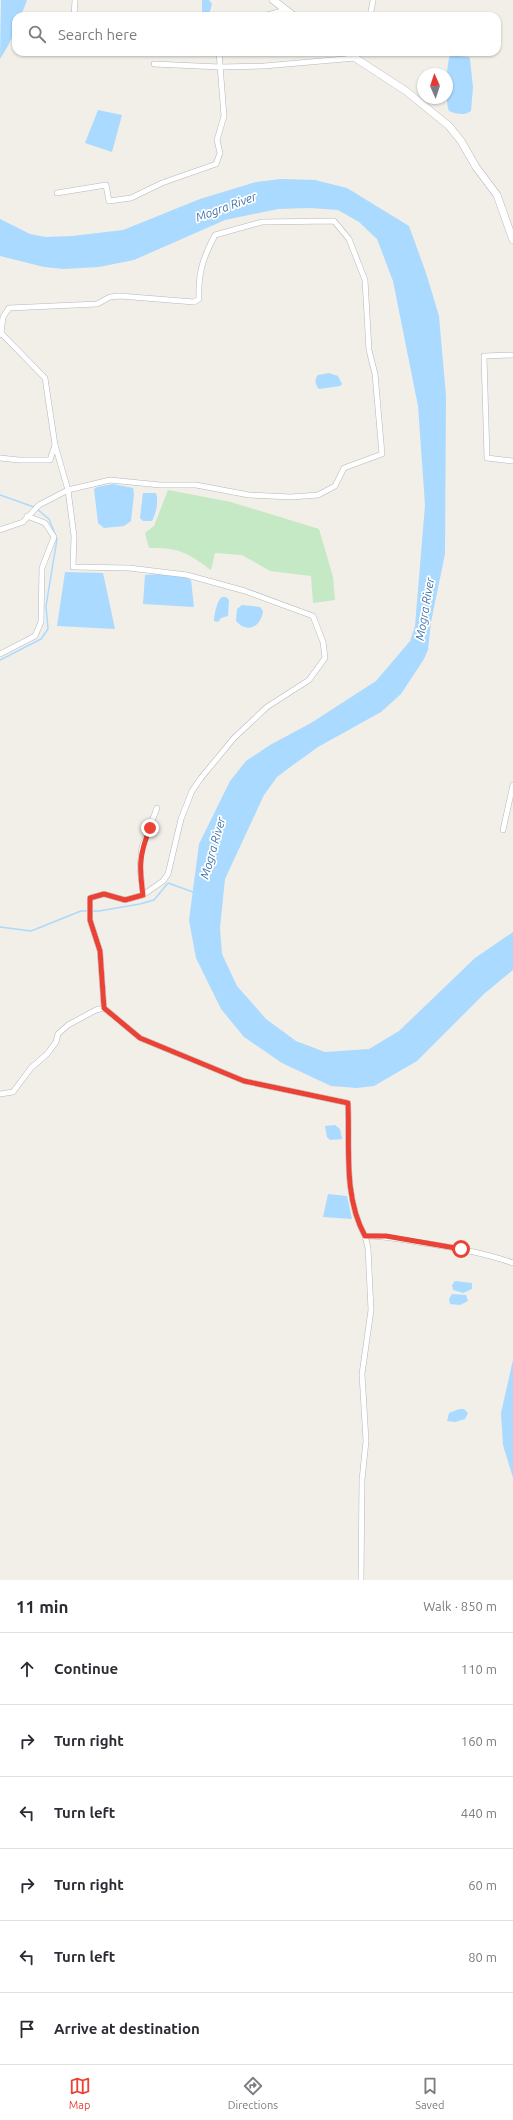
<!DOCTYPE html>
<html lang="en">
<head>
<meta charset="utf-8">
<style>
  body { margin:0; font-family:Ubuntu,sans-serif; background:#f2f2f3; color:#2b2b33 }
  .compass { position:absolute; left:417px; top:68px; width:36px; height:36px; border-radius:50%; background:#fff; box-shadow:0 1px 3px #0004; rotate:357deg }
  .stop { position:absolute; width:12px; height:12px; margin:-9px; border:3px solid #ea4335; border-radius:50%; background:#fff }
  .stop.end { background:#ea4335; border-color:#fff; box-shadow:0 1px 4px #0008 }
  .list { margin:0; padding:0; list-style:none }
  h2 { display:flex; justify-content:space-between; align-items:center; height:52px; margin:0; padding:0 16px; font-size:17px }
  h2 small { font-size:13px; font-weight:400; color:#7c7c81 }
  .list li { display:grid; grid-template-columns:26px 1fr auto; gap:12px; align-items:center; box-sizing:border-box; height:72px; padding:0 16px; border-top:1px solid #e1e1e2 }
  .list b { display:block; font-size:15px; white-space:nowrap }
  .list em { font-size:13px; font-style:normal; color:#7c7c81 }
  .icon { flex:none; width:22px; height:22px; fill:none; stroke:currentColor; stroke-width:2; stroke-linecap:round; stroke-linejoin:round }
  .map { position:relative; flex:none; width:513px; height:1580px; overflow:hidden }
  .search { position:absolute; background:#fff; box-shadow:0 1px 3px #0004; left:12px; right:12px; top:12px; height:44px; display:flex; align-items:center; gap:10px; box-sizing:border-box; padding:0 14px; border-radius:12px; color:#7c7c81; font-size:15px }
  .sheet { height:484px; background:#fff }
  nav { display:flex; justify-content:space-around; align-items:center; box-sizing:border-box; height:56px; border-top:1px solid #e1e1e2; background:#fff; font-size:11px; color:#7c7c81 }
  nav a { display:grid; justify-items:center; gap:2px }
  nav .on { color:#ea4335 }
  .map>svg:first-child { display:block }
  .green { fill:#c5e8c5 }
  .water { fill:#aadaff }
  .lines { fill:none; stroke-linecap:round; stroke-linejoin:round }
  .stream { stroke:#aadaff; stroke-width:1.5 }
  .street-casing { stroke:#b5b8bc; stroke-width:6 }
  .secondary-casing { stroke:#b6babf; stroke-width:8 }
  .street { stroke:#fff; stroke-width:5 }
  .secondary { stroke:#fff; stroke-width:7 }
  .route { stroke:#ea4335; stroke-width:5 }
  .labels { text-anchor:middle; stroke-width:3.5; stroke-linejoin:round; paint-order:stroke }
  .water-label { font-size:12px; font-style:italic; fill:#4174aa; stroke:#fff }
</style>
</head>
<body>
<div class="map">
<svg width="513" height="1580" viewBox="0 0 513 1580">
  <rect width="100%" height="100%" fill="#f1efe8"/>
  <!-- green -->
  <path class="green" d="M168,490L231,502L319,529L333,577L335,600L313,603L311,576L270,571L242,555L215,553L211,570C188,553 179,547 149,548L145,533L154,526Z"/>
  <!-- water -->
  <g class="water">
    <path d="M1,0H27L21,16H16C16,33 9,45 0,59Z"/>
    <polygon points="202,0 209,0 212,4 209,15 202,13"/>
    <path d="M450,55L469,57L470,59L473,87L471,111C464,116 457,114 449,111C445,102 446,66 450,55Z"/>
    <polygon points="98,110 122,115 112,152 85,143"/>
    <polygon points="281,179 315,180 347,188 409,226 426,273 439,316 446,396 445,554 431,622 428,650 424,659 401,694 381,712 318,747 293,765 277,777 264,795 225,879 220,928 222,954 237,986 266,1019 296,1041 325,1052 369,1049 399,1031 475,958 513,932 513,970 485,993 417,1061 374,1086 357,1088 331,1086 282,1063 244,1037 221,1009 196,958 189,920 199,844 230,781 246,761 270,745 311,723 376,681 410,641 415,626 425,505 418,406 393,281 377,239 359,222 338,210 310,208 278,209 225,220 134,260 99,267 64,269 44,267 0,256 0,219 30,234 46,237 72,236 123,230 200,199 256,182"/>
    <path d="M329,373L338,376L342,384L340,386L319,389C315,384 314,380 318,375Z"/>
    <polygon points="113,484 133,488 134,494 131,521 124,526 104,528 98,523 94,489 97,487"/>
    <path d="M143,493H156C159,502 156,513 152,521H143L140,518Z"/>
    <polygon points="65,572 103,573 115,629 57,626"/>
    <polygon points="176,573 191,580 194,607 143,604 145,575"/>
    <path d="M222,597H226L229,600L228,616L221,618L218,622L214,621C214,615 217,600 222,597Z"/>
    <path d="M242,605L260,607L263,611C261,627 247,634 236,621L237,609Z"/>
    <polygon points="335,1125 340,1129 342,1139 330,1140 327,1137 325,1126"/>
    <polygon points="328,1194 347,1196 352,1219 323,1217"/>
    <polygon points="455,1281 472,1283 472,1289 463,1293 453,1290 452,1285"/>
    <polygon points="452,1294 466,1295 468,1301 460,1305 450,1304 449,1299"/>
    <polygon points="513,1360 513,1478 503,1445 501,1413"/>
    <polygon points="459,1409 464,1409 468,1413 465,1419 455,1422 447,1421 449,1413"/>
  </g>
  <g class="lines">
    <!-- stream -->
    <g class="stream">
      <polyline points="0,495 34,507"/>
      <polyline points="0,660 41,639 48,629 46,606 57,539 49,519 37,509"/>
      <polyline points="0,927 31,931 81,911 99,911 140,904 154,900 168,883 193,892"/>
    </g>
    <defs>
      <g id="street">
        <polyline points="74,16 75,0"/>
        <polyline points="263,16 286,10"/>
        <polyline points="370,16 373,1"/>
        <polyline points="154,64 220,67 264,66 356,58 357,52"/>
        <polyline points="57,193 106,185 109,201 131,198 162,183 216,164 220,153 217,140 224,116 219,52"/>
        <polyline points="0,335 1,333 45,378 55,445"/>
        <polyline points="513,355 484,356 487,458 513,461"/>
        <polyline points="0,458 19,460 50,460 55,445 68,490 74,536 73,567 129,568 187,575 245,591 313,616 323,642 325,658 309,680 267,707 234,738 201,778 192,791 181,819 168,874 163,881 143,895"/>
        <path d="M0,530L23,522L39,505L68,490L110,480L160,485H196L249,495L291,497L318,495L335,486L344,468L382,454L375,374L369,350L365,280L349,239L334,221L262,222L215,235C203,258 198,272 199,299L194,302L120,296L110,297L97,304L9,308L3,317L1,333"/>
        <polyline points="0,654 35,636 41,622 42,568 54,537 45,523 27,516"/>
        <polyline points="503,830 513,785"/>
        <polyline points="104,1008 100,951 90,920 90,898 104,894 125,900 143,895 140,867 142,847 157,808"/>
        <path d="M0,1094L13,1092L31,1068L47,1054L56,1042L58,1034L68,1025L96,1010L104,1008L140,1038L244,1081L348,1103C350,1147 343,1196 365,1236"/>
        <path d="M361,1580L362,1480L366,1441L362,1374L371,1310L368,1248L365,1236C384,1236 399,1239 417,1242C450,1247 482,1252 513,1263"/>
      </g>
      <g id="secondary">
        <polyline points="273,0 294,16"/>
        <polyline points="346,52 406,91 449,126 461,141 476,167 497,195 513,240"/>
      </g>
    </defs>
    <!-- street casing -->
    <use href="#street" class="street-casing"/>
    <!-- secondary casing -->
    <use href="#secondary" class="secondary-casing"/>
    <!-- street -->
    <use href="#street" class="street"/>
    <!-- secondary -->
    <use href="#secondary" class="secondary"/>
  </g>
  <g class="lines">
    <!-- route -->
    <path class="route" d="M150,828C139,855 139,866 143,895L125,900L104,894L90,898V920L100,951L104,1008L140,1038L244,1081L348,1103C350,1147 343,1196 365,1236H386L461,1249"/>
  </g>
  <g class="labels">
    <!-- water labels -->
    <g class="water-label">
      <text transform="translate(226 207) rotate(-20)" y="4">Mogra River</text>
      <text transform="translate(425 609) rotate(-80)" y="4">Mogra River</text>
      <text transform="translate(213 848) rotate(-74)" y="4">Mogra River</text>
    </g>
  </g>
</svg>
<svg class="compass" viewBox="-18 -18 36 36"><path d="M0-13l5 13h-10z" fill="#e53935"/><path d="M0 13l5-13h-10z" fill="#7c7c81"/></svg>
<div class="stop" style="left:461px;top:1249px"></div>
<div class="stop end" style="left:150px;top:828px"></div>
<div class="search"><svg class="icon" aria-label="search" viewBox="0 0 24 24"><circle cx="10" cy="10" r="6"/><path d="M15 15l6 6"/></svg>Search here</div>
</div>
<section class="sheet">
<h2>11 min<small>Walk · 850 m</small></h2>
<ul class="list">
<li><svg class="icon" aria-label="ahead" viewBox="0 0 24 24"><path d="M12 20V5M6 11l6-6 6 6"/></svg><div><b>Continue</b></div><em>110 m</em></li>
<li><svg class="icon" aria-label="right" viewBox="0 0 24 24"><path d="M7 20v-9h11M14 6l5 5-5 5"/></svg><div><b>Turn right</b></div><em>160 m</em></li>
<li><svg class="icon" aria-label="left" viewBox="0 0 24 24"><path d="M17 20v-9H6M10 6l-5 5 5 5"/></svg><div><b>Turn left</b></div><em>440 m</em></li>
<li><svg class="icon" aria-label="right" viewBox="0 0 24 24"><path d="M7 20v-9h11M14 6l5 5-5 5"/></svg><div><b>Turn right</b></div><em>60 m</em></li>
<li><svg class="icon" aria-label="left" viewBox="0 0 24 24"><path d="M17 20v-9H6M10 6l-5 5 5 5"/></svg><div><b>Turn left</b></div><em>80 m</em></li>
<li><svg class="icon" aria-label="arrive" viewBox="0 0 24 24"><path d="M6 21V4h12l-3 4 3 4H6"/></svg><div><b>Arrive at destination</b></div></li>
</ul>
</section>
<nav>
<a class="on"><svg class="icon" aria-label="map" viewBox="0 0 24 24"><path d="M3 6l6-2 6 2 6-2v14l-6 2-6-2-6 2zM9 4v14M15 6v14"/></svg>Map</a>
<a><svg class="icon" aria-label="directions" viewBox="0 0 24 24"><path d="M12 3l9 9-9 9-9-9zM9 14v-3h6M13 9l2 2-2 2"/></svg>Directions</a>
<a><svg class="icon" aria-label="saved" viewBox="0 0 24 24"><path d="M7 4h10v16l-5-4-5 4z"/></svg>Saved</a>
</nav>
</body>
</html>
